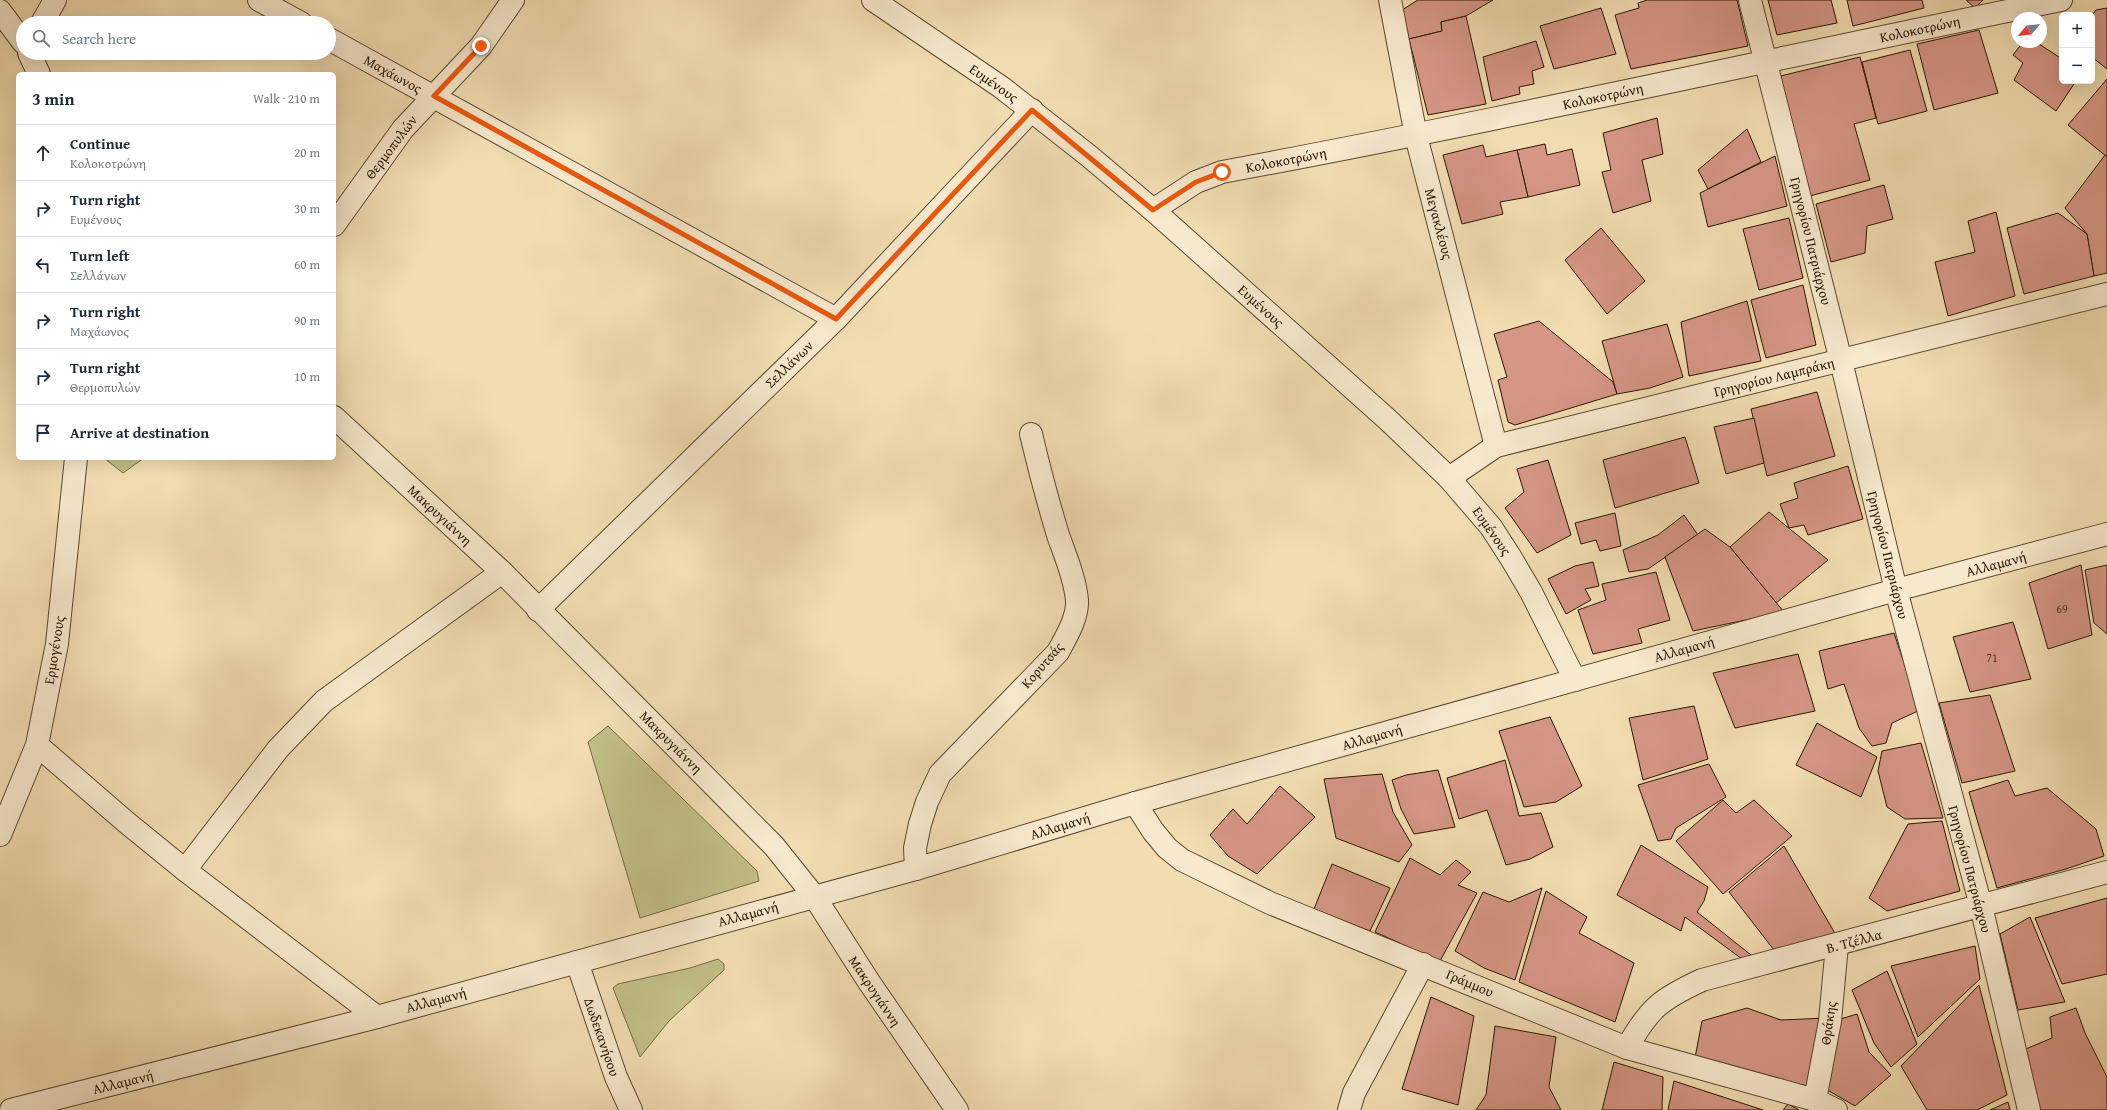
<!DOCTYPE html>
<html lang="en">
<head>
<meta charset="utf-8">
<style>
  body { margin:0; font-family:"Gentium Book Plus",serif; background:#f6f6f7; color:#1f2937 }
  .controls { position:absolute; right:12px; top:12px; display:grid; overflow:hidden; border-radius:6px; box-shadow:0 4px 16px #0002 }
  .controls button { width:36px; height:36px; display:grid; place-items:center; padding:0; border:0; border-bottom:1px solid #e0e1e3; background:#fff; color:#1f2937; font:20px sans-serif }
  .compass { position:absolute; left:2011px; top:12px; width:36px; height:36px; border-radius:50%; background:#fff; box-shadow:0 4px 16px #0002; rotate:242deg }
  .stop { position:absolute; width:12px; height:12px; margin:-9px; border:3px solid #ea580c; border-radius:50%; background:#fff }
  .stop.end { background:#ea580c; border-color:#fff; box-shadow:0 1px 4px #0008 }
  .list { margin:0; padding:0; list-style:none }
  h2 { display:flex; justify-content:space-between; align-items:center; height:52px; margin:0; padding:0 16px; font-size:17px }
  h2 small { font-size:13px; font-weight:400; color:#747a83 }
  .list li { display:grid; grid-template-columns:26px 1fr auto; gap:12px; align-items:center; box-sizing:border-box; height:56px; padding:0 16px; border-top:1px solid #e0e1e3 }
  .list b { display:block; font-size:15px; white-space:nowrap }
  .list p { margin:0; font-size:13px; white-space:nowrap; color:#747a83 }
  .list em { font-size:13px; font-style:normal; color:#747a83 }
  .icon { flex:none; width:22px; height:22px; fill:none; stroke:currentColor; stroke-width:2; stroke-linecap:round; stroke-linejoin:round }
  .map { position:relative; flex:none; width:2107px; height:1110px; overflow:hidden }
  .search { position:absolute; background:#fff; box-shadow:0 4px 16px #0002; left:16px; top:16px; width:320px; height:44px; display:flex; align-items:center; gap:10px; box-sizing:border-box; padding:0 14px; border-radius:22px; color:#747a83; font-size:15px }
  .panel { position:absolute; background:#fff; box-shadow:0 4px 16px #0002; left:16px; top:72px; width:320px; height:388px; border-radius:6px }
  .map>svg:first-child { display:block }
  .green { fill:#c1bf88; stroke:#756b46 }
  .building { fill:#d69685; stroke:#291703 }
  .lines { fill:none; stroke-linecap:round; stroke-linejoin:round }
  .minor-casing { stroke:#5b482f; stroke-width:24 }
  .minor { stroke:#f7e9cd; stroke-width:22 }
  .route { stroke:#ea580c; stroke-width:5 }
  .labels { text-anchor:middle; stroke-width:3; stroke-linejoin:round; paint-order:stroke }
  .number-label { font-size:12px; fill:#543724 }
  .street-label { font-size:14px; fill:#291703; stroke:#f7e9cd }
</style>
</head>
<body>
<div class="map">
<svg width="2107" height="1110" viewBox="0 0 2107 1110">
  <rect width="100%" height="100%" fill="#f2ddb2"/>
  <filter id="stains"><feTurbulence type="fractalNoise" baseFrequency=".005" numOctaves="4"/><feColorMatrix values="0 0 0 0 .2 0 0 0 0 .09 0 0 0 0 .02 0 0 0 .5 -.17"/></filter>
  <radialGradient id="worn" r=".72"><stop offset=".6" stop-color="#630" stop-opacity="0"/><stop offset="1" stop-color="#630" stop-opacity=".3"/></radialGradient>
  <!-- green -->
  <g class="green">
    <polygon points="104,458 144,458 123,473"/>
    <polygon points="608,726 757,871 759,881 640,918 588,742"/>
    <polygon points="718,959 724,964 724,970 669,1021 640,1057 613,988 618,984 690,968"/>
  </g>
  <!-- building -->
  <g class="building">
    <polygon points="1418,0 1493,0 1466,16 1441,22 1442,31 1409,39 1402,10"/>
    <polygon points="1647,0 1737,0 1748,46 1631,69 1615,15 1639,8 1638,3"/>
    <polygon points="1768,0 1831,0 1837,23 1777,35"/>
    <polygon points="1847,0 1922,0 1924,8 1853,26"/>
    <polygon points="1966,0 1983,0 1975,8"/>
    <polygon points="1601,8 1616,54 1554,69 1540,26"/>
    <polygon points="2107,8 2107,69 2092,57 2092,15 2096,10"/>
    <polygon points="1466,16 1486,104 1428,115 1409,39 1442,31 1441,22"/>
    <polygon points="1979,30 1998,93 1934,110 1917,44"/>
    <polygon points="1536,41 1544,67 1532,71 1534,84 1519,87 1520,94 1492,101 1483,57"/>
    <polygon points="2023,42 2036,42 2062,59 2062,81 2076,81 2056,111 2014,80 2023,63 2013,55"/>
    <polygon points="1910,50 1927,111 1878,124 1862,62"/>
    <polygon points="1860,57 1876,118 1854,124 1870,180 1806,197 1776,77"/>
    <polygon points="2107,79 2107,157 2068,125"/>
    <polygon points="1657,118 1663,154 1642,160 1651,201 1613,213 1602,172 1611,170 1603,133"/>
    <polygon points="1747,129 1761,162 1708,189 1698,170"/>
    <polygon points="1545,144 1547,155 1572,149 1580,185 1528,197 1517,150"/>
    <polygon points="1483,145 1486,157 1517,150 1528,197 1500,202 1503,214 1462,224 1443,155"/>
    <polygon points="2105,155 2107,157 2107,273 2094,276 2087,234 2065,208"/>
    <polygon points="1775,156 1787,206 1708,227 1700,193"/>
    <polygon points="1884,185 1893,219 1867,226 1865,253 1831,262 1816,204"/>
    <polygon points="1996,212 2015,296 1948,316 1935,262 1975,252 1968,221"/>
    <polygon points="2058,213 2087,234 2094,276 2024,294 2007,228"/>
    <polygon points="1789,218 1803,278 1759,290 1743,229"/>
    <polygon points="1601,228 1645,281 1607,314 1565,260"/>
    <polygon points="1803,285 1816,345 1766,358 1751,300"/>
    <polygon points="1747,301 1761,361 1689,376 1681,322"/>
    <polygon points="1539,321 1613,382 1617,394 1515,425 1508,422 1498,380 1507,377 1494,334"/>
    <polygon points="1667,324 1683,377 1650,388 1617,394 1602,341"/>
    <polygon points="1817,392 1835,456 1767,476 1751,409"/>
    <polygon points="1754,418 1764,463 1726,474 1714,427"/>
    <polygon points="1685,437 1699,483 1615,508 1603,460"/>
    <polygon points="1548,460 1571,535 1537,553 1505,508 1524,492 1517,469"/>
    <polygon points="1848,466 1863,519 1808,535 1804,525 1789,528 1780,504 1798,498 1794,483"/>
    <polygon points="1769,512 1828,560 1776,603 1730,547"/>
    <polygon points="1615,513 1621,546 1600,551 1596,540 1581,544 1575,523"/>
    <polygon points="1684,515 1698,535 1648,569 1629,572 1623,550 1658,535"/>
    <polygon points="1705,529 1730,547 1784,612 1693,631 1665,557"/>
    <polygon points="1593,562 1599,586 1585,589 1591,600 1566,614 1548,579 1575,566"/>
    <polygon points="2081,565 2092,635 2048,649 2029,583"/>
    <polygon points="2107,565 2107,634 2094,623 2085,570"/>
    <polygon points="1656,572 1670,620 1638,629 1642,643 1593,654 1578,610 1606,600 1602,584"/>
    <polygon points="2013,622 2031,679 1970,692 1953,637"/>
    <polygon points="1894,633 1920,710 1892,723 1886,743 1872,746 1859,728 1844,684 1828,689 1819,651"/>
    <polygon points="1798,654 1815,711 1735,728 1713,673"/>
    <polygon points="1990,695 2015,771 1962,783 1939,703"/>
    <polygon points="1694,706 1708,759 1643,780 1629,718"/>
    <polygon points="1550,717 1582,786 1556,802 1524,807 1499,731"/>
    <polygon points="1817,723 1877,757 1861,797 1796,765"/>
    <polygon points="1921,743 1943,818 1905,819 1887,807 1878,771 1882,751"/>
    <polygon points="1505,760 1519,816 1541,813 1553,847 1530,859 1506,865 1487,810 1459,819 1447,778"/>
    <polygon points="1709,764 1726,797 1676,828 1671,839 1658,841 1638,785"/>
    <polygon points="1438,770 1455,827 1414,834 1401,809 1392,780 1406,775"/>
    <polygon points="1382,774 1393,812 1412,845 1399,862 1336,838 1324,779"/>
    <polygon points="2008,780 2015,796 2047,788 2096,829 2104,856 2066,869 1997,888 1969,792"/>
    <polygon points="1280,786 1315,817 1257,874 1228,856 1210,835 1233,809 1247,824"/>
    <polygon points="1723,800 1736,813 1754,800 1792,836 1723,894 1676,841"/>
    <polygon points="1942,821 1960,891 1887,911 1869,898 1908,824"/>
    <polygon points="1641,845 1708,887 1704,901 1697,912 1751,955 1742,959 1685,917 1681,931 1617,895"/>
    <polygon points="1784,846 1836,935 1781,959 1729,892"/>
    <polygon points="1410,858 1440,875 1456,860 1471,872 1458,885 1477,893 1440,961 1375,932"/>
    <polygon points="1332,864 1390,888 1370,931 1314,909"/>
    <polygon points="1542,888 1515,980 1484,968 1455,951 1483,892 1509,902"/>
    <polygon points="1546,891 1587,917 1579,933 1634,963 1615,1022 1519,982"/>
    <polygon points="2107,898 2107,974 2062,984 2035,918"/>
    <polygon points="2030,917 2065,1002 2018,1010 2000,934"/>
    <polygon points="1975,946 1980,979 1918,1037 1891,966"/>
    <polygon points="1887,971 1917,1044 1891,1067 1874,1043 1852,990"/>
    <polygon points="1979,985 2007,1095 1977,1110 1927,1110 1901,1066"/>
    <polygon points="1431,997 1474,1016 1458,1105 1402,1089"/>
    <polygon points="1747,1008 1781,1020 1826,1018 1813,1087 1694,1063 1702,1021"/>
    <polygon points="2076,1008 2085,1033 2107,1077 2107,1110 2036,1110 2021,1051 2052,1038 2050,1017"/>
    <polygon points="1857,1014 1869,1052 1891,1075 1855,1106 1824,1088 1834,1021"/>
    <polygon points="1495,1026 1556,1037 1549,1087 1561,1110 1476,1110 1486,1095"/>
    <polygon points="1614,1062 1663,1077 1662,1110 1602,1110"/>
    <polygon points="1674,1081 1763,1110 1668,1110"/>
    <polygon points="2008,1102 2010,1110 1990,1110"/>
    <polygon points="1788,1104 1799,1110 1783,1110"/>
  </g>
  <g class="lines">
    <defs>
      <g id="minor">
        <polyline points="259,0 301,23"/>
        <polyline points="873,0 1001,87 1089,156 1153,210 1387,419 1449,478 1491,527 1511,558 1531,592 1575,680"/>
        <polyline points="1390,0 1416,136 1496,446"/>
        <polyline points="1750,0 1841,361 1896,590 1981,906 2029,1110"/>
        <polyline points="0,11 23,42"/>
        <polyline points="42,23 55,0"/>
        <polyline points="329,39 836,319"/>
        <polyline points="29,53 39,74"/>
        <path d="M1153,210L1196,182L1222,172C1503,120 1781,57 2061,0"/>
        <polyline points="334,225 403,129 481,46 513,0"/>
        <polyline points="334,417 502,572 774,846 814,896 869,982 957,1110"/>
        <polyline points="1449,478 1496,446 2107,294"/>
        <polyline points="538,610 836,319 1032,110"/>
        <polyline points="37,745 126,822 185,870 377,1017"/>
        <polyline points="1135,803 1153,831 1167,848 1182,860 1270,903 1627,1048 1815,1100 1836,1110"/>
        <polyline points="0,835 37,745 48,689 57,644 76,458"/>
        <path d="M916,869L915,848L920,824L927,802L940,774L1058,652C1066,637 1078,618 1077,600C1075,578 1065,555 1058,535C1048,502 1039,468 1031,434"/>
        <polyline points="185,870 278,749 324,701 502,572"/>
        <polyline points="577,962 616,1077 631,1110"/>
        <path d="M1627,1048C1649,1008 1661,999 1702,980L2107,872"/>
        <polyline points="1815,1100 1830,1021 1837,945"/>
        <polyline points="11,1110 377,1017 916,869 1135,803 1896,590 2107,534"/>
        <polyline points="1349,1110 1354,1093 1423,964"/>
      </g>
    </defs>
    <!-- minor casing -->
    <use href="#minor" class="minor-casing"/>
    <!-- minor -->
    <use href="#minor" class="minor"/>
  </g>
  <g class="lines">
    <!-- route -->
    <polyline class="route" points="481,46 434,96 836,319 1032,110 1153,210 1196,182 1222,172"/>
  </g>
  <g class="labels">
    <!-- number labels -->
    <g class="number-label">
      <text x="2062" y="613">69</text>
      <text x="1992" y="662">71</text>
    </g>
    <!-- street labels -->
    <g class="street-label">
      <text transform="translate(1920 29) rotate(-12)" y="5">Κολοκοτρώνη</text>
      <text transform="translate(393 74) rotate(29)" y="5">Μαχάωνος</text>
      <text transform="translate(994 83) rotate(35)" y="5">Ευμένους</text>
      <text transform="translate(1603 96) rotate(-12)" y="5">Κολοκοτρώνη</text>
      <text transform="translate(391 147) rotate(-53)" y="5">Θερμοπυλών</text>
      <text transform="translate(1286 160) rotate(-11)" y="5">Κολοκοτρώνη</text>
      <text transform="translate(1439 224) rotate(75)" y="5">Μεγακλέους</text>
      <text transform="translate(1811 241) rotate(76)" y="5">Γρηγορίου Πατριάρχου</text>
      <text transform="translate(1261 306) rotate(42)" y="5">Ευμένους</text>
      <text transform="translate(789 364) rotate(-44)" y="5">Σελλάνων</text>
      <text transform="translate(1774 377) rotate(-14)" y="5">Γρηγορίου Λαμπράκη</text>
      <text transform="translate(440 515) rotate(43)" y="5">Μακρυγιάννη</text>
      <text transform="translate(1492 531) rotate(55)" y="5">Ευμένους</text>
      <text transform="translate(1888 555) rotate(76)" y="5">Γρηγορίου Πατριάρχου</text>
      <text transform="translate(1996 564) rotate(-15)" y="5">Αλλαμανή</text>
      <text transform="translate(1684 649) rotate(-16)" y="5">Αλλαμανή</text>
      <text transform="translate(54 650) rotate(-81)" y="5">Ερμογένους</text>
      <text transform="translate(1042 665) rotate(-49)" y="5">Κορυτσάς</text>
      <text transform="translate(1372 737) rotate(-16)" y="5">Αλλαμανή</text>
      <text transform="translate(671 742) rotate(45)" y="5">Μακρυγιάννη</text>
      <text transform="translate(1060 826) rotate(-17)" y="5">Αλλαμανή</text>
      <text transform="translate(1970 869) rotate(75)" y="5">Γρηγορίου Πατριάρχου</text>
      <text transform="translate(748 914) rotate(-15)" y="5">Αλλαμανή</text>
      <text transform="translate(1854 941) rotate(-15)" y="5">Β. Τζέλλα</text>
      <text transform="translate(1470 983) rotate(23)" y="5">Γράμμου</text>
      <text transform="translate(875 991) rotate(56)" y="5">Μακρυγιάννη</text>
      <text transform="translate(436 1000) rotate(-15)" y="5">Αλλαμανή</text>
      <text transform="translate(1828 1023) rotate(-82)" y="5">Θράκης</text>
      <text transform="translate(602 1037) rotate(71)" y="5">Δωδεκανήσου</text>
      <text transform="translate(123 1082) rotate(-14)" y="5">Αλλαμανή</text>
    </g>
  </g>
  <rect width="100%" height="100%" filter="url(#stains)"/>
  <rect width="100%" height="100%" fill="url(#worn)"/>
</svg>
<div class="controls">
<button>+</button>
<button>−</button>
</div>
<svg class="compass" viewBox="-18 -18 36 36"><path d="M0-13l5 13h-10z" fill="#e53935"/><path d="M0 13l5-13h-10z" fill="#747a83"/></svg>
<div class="stop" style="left:1222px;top:172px"></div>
<div class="stop end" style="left:481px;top:46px"></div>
<div class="search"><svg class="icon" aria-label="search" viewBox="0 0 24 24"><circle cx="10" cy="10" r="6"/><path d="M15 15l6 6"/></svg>Search here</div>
<section class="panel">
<h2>3 min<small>Walk · 210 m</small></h2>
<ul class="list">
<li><svg class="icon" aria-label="ahead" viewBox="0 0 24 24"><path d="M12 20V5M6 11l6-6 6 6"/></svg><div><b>Continue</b><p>Κολοκοτρώνη</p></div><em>20 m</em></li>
<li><svg class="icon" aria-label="right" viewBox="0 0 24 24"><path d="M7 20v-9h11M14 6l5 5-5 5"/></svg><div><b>Turn right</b><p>Ευμένους</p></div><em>30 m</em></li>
<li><svg class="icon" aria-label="left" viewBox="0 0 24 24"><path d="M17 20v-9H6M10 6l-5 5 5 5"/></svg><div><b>Turn left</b><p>Σελλάνων</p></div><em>60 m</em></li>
<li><svg class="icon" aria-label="right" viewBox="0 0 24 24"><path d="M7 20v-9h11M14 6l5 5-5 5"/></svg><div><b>Turn right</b><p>Μαχάωνος</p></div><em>90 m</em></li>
<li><svg class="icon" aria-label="right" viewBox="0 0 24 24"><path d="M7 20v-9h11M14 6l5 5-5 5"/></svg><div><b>Turn right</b><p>Θερμοπυλών</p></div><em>10 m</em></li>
<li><svg class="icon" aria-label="arrive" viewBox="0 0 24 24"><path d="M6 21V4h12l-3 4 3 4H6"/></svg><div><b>Arrive at destination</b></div></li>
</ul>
</section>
</div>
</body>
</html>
